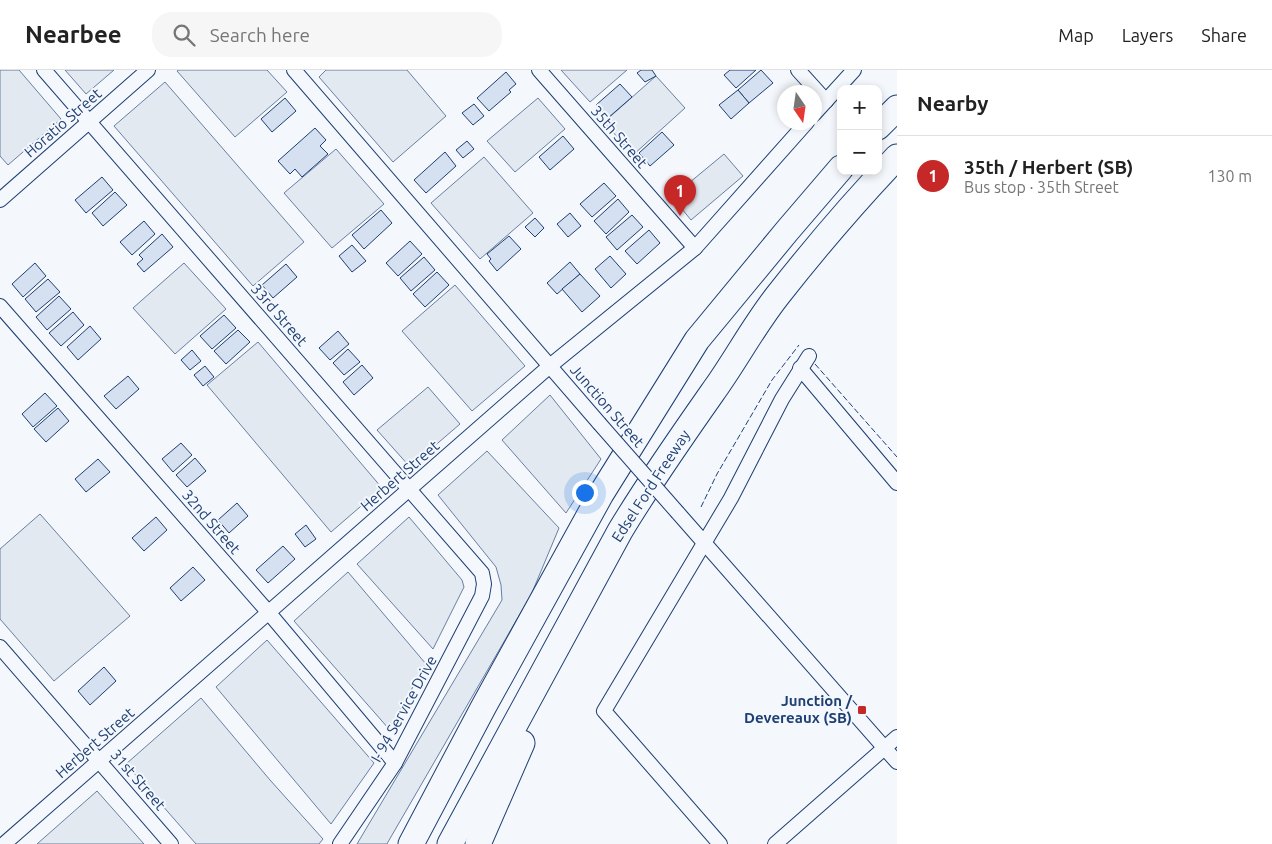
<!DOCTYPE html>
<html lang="en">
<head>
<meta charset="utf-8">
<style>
  body { margin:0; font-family:Ubuntu,sans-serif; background:#f6f6f6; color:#222 }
  .controls { position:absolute; right:15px; top:15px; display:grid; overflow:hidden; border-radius:10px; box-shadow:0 2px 8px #0003 }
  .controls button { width:45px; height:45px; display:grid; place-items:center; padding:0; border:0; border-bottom:1px solid #e0e0e0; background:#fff; color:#222; font:25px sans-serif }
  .compass { position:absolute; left:777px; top:15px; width:45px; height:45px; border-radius:50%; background:#fff; box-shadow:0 2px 8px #0003; rotate:167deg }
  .you { position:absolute; left:584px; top:422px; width:18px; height:18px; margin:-12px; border:4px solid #fff; border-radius:50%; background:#1a73e8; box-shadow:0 0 0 8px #1a73e833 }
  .badge { display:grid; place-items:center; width:32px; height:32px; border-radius:50%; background:#c62828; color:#fff; font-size:16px; font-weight:700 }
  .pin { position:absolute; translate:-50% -41px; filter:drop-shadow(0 1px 2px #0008) }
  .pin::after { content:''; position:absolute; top:26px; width:18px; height:15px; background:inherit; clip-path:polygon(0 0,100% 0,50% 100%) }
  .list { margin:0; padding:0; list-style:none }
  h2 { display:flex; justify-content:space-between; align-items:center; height:65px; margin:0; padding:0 20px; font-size:21px }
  h2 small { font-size:16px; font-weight:400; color:#767676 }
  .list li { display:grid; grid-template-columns:32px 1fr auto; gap:15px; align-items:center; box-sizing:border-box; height:80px; padding:0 20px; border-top:1px solid #e0e0e0 }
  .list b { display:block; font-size:19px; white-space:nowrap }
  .list p { margin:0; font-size:16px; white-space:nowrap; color:#767676 }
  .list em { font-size:16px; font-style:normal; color:#767676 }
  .icon { flex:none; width:28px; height:28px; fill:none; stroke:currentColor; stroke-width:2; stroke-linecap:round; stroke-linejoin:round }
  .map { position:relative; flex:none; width:897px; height:774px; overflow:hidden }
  header { display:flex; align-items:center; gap:30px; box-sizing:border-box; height:70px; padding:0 25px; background:#fff; border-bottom:1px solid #e0e0e0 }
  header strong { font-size:24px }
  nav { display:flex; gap:28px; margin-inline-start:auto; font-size:18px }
  .search { width:350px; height:45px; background:#f6f6f6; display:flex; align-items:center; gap:12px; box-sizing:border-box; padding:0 18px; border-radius:20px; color:#767676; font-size:19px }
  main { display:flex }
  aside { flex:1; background:#fff }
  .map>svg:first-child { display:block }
  .green { fill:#e3e9f0; stroke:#687fa3 }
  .building { fill:#d5e0f0; stroke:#1d3f73 }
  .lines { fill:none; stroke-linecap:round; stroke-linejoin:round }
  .minor-casing { stroke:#1d3f73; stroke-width:16 }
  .motorway-casing { stroke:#1d3f73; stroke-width:27 }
  .minor { stroke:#f4f7fb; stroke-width:14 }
  .motorway { stroke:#f4f7fb; stroke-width:25 }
  .minor-bridge-casing { stroke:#1d3f73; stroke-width:16; stroke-linecap:butt }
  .minor-bridge { stroke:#f4f7fb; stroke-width:14 }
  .fence { stroke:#1d3f73; stroke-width:1; stroke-dasharray:6 2.5; stroke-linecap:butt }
  .poi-dot { fill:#c62828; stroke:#f4f7fb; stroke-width:2 }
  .labels { text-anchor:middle; stroke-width:4; stroke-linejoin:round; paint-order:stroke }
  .street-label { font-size:15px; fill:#1d3f73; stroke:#f4f7fb }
  .poi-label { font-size:15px; font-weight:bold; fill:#1d3f73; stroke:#f4f7fb; text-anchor:end }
</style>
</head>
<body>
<header>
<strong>Nearbee</strong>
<div class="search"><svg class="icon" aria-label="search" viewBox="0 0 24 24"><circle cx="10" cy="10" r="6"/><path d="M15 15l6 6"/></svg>Search here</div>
<nav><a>Map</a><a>Layers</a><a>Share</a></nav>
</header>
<main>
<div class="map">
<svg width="897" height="774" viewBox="0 0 897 774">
  <rect width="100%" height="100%" fill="#f4f7fb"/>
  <!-- green -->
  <g class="green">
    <polygon points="0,0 19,0 61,49 8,95 0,86"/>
    <polygon points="65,0 114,0 86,24"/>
    <polygon points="179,0 267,0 287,22 235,67 177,1"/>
    <polygon points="326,0 407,0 446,46 393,92 319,7"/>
    <polygon points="561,0 627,0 590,32"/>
    <polygon points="656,6 685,38 633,85 604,52"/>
    <polygon points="165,12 304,172 253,216 114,56"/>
    <polygon points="538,28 565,59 515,102 487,71"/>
    <polygon points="336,79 384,134 332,178 284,123"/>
    <polygon points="724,84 743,106 691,150 672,127"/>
    <polygon points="484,87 533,143 480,189 431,133"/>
    <polygon points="184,193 226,239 175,284 133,238"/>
    <polygon points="455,215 525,296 472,341 402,261"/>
    <polygon points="258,272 382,418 331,462 207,315"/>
    <polygon points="428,317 460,354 410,397 377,360"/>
    <polygon points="550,325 601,389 566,443 502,370"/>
    <polygon points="487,381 559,458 531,525 388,772 387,774 357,774 502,530 501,515 496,497 438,425"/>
    <polygon points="40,444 130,546 54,611 0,549 0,479"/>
    <polygon points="409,447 462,510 464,517 433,579 357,494"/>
    <polygon points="348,502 426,594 389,659 294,551"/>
    <polygon points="267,570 374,693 331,754 216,617"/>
    <polygon points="201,628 270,710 323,769 319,774 196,774 126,694"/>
    <polygon points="97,721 144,774 37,774"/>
  </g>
  <!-- building -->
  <g class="building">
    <polygon points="641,0 652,0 656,6 645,12 637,3"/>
    <polygon points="730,0 756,0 736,18 724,5"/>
    <polygon points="761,0 773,13 749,33 738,20"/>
    <polygon points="506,2 516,14 509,20 511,22 489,41 477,28"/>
    <polygon points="620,14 632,27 608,48 596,35"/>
    <polygon points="738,20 749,33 731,49 719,35"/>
    <polygon points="285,28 296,41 272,62 261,49"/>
    <polygon points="474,34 484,46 473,55 462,43"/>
    <polygon points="315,58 326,70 320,76 328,84 302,107 295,99 290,104 278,91"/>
    <polygon points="662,62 674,75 650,96 639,83"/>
    <polygon points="563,66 574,79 550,100 539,87"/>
    <polygon points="467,71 474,79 463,88 456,80"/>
    <polygon points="445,82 456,96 426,123 414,110"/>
    <polygon points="102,107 113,120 86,143 75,130"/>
    <polygon points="604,113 616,126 592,147 580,134"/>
    <polygon points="115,122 127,135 103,156 92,143"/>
    <polygon points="618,129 629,142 606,164 594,151"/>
    <polygon points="381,140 392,153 364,179 352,165"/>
    <polygon points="570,143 581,156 568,167 557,154"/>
    <polygon points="632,145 643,157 617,180 606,167"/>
    <polygon points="535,148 544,158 535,167 525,157"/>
    <polygon points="144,151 155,164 132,185 120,172"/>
    <polygon points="649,160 660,173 637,194 625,181"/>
    <polygon points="162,164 173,177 144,202 137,194 143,189 139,185"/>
    <polygon points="509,166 521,179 497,201 489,191 491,189 487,184"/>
    <polygon points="410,171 422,184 398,206 386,193"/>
    <polygon points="352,175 366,191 352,202 339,186"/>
    <polygon points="610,186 626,204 611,218 595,199"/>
    <polygon points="424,187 435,200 411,221 400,208"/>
    <polygon points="570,192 580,204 557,224 547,213"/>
    <polygon points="35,193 46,206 23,227 12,214"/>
    <polygon points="286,194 297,207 273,228 262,215"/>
    <polygon points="437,202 449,215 425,237 413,224"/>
    <polygon points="580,204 600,226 582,242 562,219"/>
    <polygon points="48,209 60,222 36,242 25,229"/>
    <polygon points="59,226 71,239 47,260 36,247"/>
    <polygon points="73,242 84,255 61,276 49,263"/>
    <polygon points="224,245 236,258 212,279 200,266"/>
    <polygon points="90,256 101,269 78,290 67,277"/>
    <polygon points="238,260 250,272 226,294 214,281"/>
    <polygon points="338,261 349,274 330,290 319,278"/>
    <polygon points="348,279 360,292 344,305 333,293"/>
    <polygon points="192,280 201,291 190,300 181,290"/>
    <polygon points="362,295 373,308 354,325 343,312"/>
    <polygon points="205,296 214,307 203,316 194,305"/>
    <polygon points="128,306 139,319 116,339 104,326"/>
    <polygon points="45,323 57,336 33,357 22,344"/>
    <polygon points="58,338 69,351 46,372 34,359"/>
    <polygon points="181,373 192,385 173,402 162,389"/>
    <polygon points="195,388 206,401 187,417 176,405"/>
    <polygon points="98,389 110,402 86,422 75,409"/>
    <polygon points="237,433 248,446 229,463 218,450"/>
    <polygon points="156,447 167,460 144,481 132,468"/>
    <polygon points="306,455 316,469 305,477 295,464"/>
    <polygon points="283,476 295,489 268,513 256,500"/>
    <polygon points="193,497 205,510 181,531 170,518"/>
    <polygon points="104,597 116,611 90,635 78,621"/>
  </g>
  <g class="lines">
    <defs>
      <g id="minor">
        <polyline points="44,0 482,503 484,514 482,526 395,693 340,774"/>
        <polyline points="294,0 599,353"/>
        <polyline points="539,0 695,178"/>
        <polyline points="798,0 826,31"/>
        <polyline points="814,44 854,0"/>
        <polyline points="0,130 148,0"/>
        <polyline points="0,236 269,543 395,693"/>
        <polyline points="800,298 897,413"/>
        <polyline points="678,443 897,692"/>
        <polyline points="0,577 171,774"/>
        <polyline points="4,774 551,295 695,178 807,52"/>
        <polyline points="720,774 604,641 731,428 782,329 809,286"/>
        <polyline points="775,774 897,667"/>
      </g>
      <g id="motorway">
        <polyline points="878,57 897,38"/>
        <polyline points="411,774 484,636 601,424 697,270 787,161 841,98"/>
        <path d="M450,774L620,461C650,411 684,363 717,316C738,286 755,254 778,225C815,178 855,131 897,87"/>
        <polyline points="478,774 522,673"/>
      </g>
    </defs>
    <!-- minor casing -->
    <use href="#minor" class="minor-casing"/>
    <!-- motorway casing -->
    <use href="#motorway" class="motorway-casing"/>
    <!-- minor -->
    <use href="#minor" class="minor"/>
    <!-- motorway -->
    <use href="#motorway" class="motorway"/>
    <defs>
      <polyline id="minor-bridge" points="599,353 678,443"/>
    </defs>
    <!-- minor-bridge casing -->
    <use href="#minor-bridge" class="minor-bridge-casing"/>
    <!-- minor-bridge -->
    <use href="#minor-bridge" class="minor-bridge"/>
    <!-- fence -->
    <g class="fence">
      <polyline points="815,294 897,387"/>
      <polyline points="701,437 717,404 772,310 799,275"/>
    </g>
  </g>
  <!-- markers -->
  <rect class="poi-dot" x="857" y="635" width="10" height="10" rx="2.5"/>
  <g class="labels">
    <!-- street labels -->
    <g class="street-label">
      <text transform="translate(63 53) rotate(-41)" y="5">Horatio Street</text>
      <text transform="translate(619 67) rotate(49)" y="5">35th Street</text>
      <text transform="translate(279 245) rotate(49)" y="5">33rd Street</text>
      <text transform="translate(607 336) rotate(49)" y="5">Junction Street</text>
      <text transform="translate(400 406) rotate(-41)" y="5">Herbert Street</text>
      <text transform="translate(651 416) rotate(-57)" y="5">Edsel Ford Freeway</text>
      <text transform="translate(211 452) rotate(49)" y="5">32nd Street</text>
      <text transform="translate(404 639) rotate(-61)" y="5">I- 94 Service Drive</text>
      <text transform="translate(95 673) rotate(-41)" y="5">Herbert Street</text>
      <text transform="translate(138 710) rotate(49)" y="5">31st Street</text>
    </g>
    <!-- poi labels -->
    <g class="poi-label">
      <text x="852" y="636">Junction /<tspan x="852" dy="17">Devereaux (SB)</tspan></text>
    </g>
  </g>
</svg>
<div class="controls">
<button>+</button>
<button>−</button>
</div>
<svg class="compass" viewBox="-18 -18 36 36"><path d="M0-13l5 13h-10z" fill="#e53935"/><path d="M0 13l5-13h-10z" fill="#767676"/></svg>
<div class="you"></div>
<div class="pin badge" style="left:680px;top:146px">1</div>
</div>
<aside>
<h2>Nearby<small></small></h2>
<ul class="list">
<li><span class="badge">1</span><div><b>35th / Herbert (SB)</b><p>Bus stop · 35th Street</p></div><em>130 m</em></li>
</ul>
</aside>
</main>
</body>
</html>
